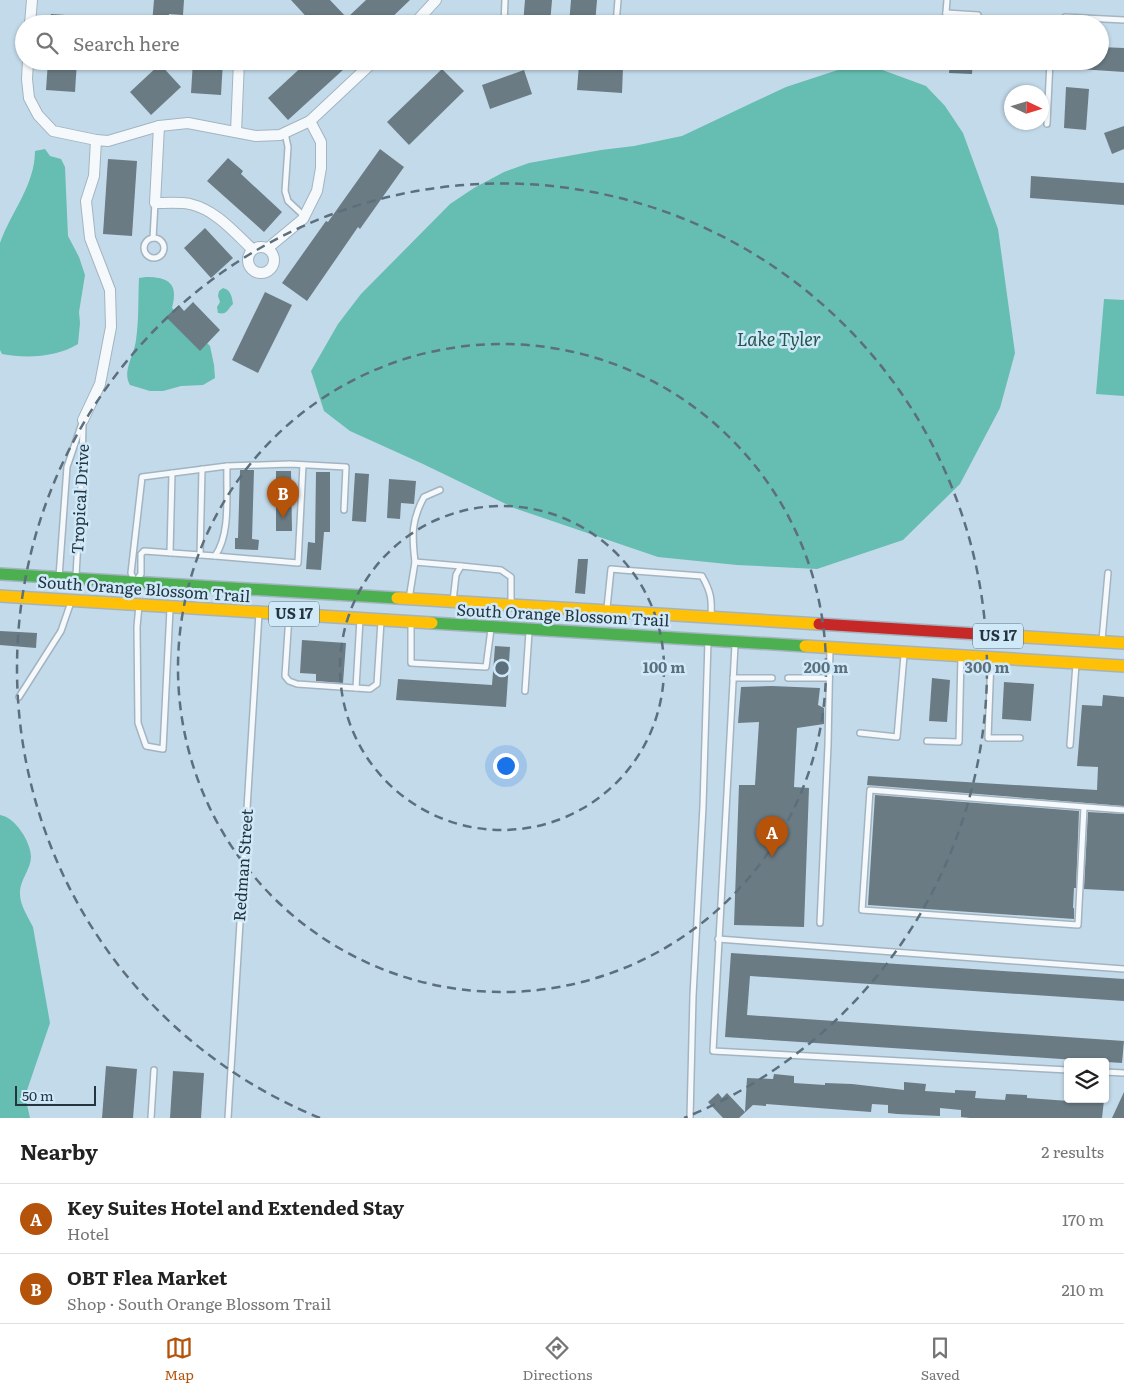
<!DOCTYPE html>
<html lang="en">
<head>
<meta charset="utf-8">
<style>
  body { margin:0; font-family:Literata,serif; background:#f2f2f2; color:#222 }
  .controls { position:absolute; right:15px; bottom:15px; display:grid; overflow:hidden; border-radius:5px; box-shadow:0 1px 4px #0004 }
  .controls button { width:45px; height:45px; display:grid; place-items:center; padding:0; border:0; border-bottom:1px solid #e0e0e0; background:#fff; color:#222; font:25px sans-serif }
  .compass { position:absolute; left:1004px; top:85px; width:45px; height:45px; border-radius:50%; background:#fff; box-shadow:0 1px 4px #0004; rotate:94deg }
  .scale { position:absolute; left:15px; bottom:12px; width:81px; box-sizing:border-box; padding-left:5px; border:2px solid #243540; border-top:0; font-size:14px; line-height:18px; white-space:nowrap; color:#243540; -webkit-text-stroke:4px #d0e9f9; paint-order:stroke }
  .you { position:absolute; left:505px; top:765px; width:18px; height:18px; margin:-12px; border:4px solid #fff; border-radius:50%; background:#1a73e8; box-shadow:0 0 0 8px #1a73e833 }
  .badge { display:grid; place-items:center; width:32px; height:32px; border-radius:50%; background:#b45309; color:#fff; font-size:16px; font-weight:700 }
  .pin { position:absolute; translate:-50% -41px; filter:drop-shadow(0 1px 2px #0008) }
  .pin::after { content:''; position:absolute; top:26px; width:18px; height:15px; background:inherit; clip-path:polygon(0 0,100% 0,50% 100%) }
  .list { margin:0; padding:0; list-style:none }
  h2 { display:flex; justify-content:space-between; align-items:center; height:65px; margin:0; padding:0 20px; font-size:21px }
  h2 small { font-size:16px; font-weight:400; color:#767676 }
  .list li { display:grid; grid-template-columns:32px 1fr auto; gap:15px; align-items:center; box-sizing:border-box; height:70px; padding:0 20px; border-top:1px solid #e0e0e0 }
  .list b { display:block; font-size:19px; white-space:nowrap }
  .list p { margin:0; font-size:16px; white-space:nowrap; color:#767676 }
  .list em { font-size:16px; font-style:normal; color:#767676 }
  .icon { flex:none; width:28px; height:28px; fill:none; stroke:currentColor; stroke-width:2; stroke-linecap:round; stroke-linejoin:round }
  .map { position:relative; flex:none; width:1124px; height:1118px; overflow:hidden }
  .search { position:absolute; background:#fff; box-shadow:0 1px 4px #0004; left:15px; right:15px; top:15px; height:55px; display:flex; align-items:center; gap:12px; box-sizing:border-box; padding:0 18px; border-radius:28px; color:#767676; font-size:19px }
  .sheet { height:205px; background:#fff }
  nav { display:flex; justify-content:space-around; align-items:center; box-sizing:border-box; height:70px; border-top:1px solid #e0e0e0; background:#fff; font-size:14px; color:#767676 }
  nav a { display:grid; justify-items:center; gap:2px }
  nav .on { color:#b45309 }
  .map>svg:first-child { display:block }
  .water { fill:#66bdb1 }
  .building { fill:#6a7b84 }
  .lines { fill:none; stroke-linecap:round; stroke-linejoin:round }
  .lane-casing { stroke:#a3b4c0; stroke-width:8 }
  .street-casing { stroke:#a3b4c0; stroke-width:12 }
  .fast-casing { stroke:#a3b4c0; stroke-width:14 }
  .slow-casing { stroke:#a3b4c0; stroke-width:14 }
  .jam-casing { stroke:#a3b4c0; stroke-width:14 }
  .lane { stroke:#f6f9fc; stroke-width:5 }
  .street { stroke:#f6f9fc; stroke-width:10 }
  .fast { stroke:#4caf50; stroke-width:11 }
  .slow { stroke:#ffc107; stroke-width:11 }
  .jam { stroke:#c62828; stroke-width:11 }
  .ring { fill:none; stroke:#5c6f7c; stroke-width:2.5; stroke-dasharray:9 6 }
  .labels { text-anchor:middle; stroke-width:5; stroke-linejoin:round; paint-order:stroke }
  .shield { fill:#d0e9f9; stroke:#586b78; stroke-width:1 }
  .shield-label { font-size:15px; font-weight:bold; fill:#243540 }
  .street-label { font-size:16px; fill:#243540; stroke:#d0e9f9 }
  .water-label { font-size:18px; font-style:italic; fill:#25554a; stroke:#d0e9f9 }
  .centre { fill:#5c6f7c; stroke:#d0e9f9; stroke-width:2.5 }
  .ring-label { font-size:15px; text-anchor:middle; font-weight:bold; fill:#5c6f7c; stroke:#d0e9f9; stroke-width:5; stroke-linejoin:round; paint-order:stroke }
</style>
</head>
<body>
<div class="map">
<svg width="1124" height="1118" viewBox="0 0 1124 1118">
  <rect width="100%" height="100%" fill="#c3daea"/>
  <!-- water -->
  <g class="water">
    <polygon points="850,66 877,68 926,86 945,106 963,133 998,229 1015,353 1000,408 960,484 903,540 817,569 737,565 658,557 514,508 423,464 350,431 324,411 311,371 338,324 361,294 450,204 474,188 504,172 529,163 601,150 634,146 682,136 786,87"/>
    <path d="M45,149L50,156L61,159L65,167L68,236L79,257L85,275L79,312L80,323L78,344C57,357 27,359 2,354L0,350V243C11,212 35,185 35,151Z"/>
    <path d="M146,277C168,277 179,283 172,308L210,346L214,365L215,378L203,385L181,386L163,391H150L130,385C122,371 134,356 136,340C139,320 138,299 139,278Z"/>
    <path d="M223,288C231,290 232,297 233,304C227,310 227,315 218,313L217,307L220,302L218,296L219,291Z"/>
    <polygon points="1104,299 1124,300 1124,396 1096,394"/>
    <path d="M0,815C15,817 31,842 31,857C31,869 19,881 20,894C20,905 28,917 33,927L50,1023L25,1096L30,1118H0Z"/>
  </g>
  <!-- building -->
  <g class="building">
    <polygon points="154,0 184,0 183,15 169,14 168,24 152,24"/>
    <polygon points="291,0 330,0 347,18 366,0 410,0 385,24 313,24"/>
    <polygon points="525,0 552,0 550,24 523,24"/>
    <polygon points="571,0 597,0 595,24 569,24"/>
    <polygon points="51,14 80,16 80,24 50,24"/>
    <polygon points="1100,47 1124,48 1124,72 1064,68 1064,61 1100,61"/>
    <polygon points="48,61 77,61 75,92 46,90"/>
    <polygon points="193,61 223,61 221,95 191,93"/>
    <polygon points="308,61 337,61 344,69 288,120 268,98"/>
    <polygon points="950,61 973,61 972,74 949,73"/>
    <polygon points="160,64 181,87 151,115 130,92"/>
    <polygon points="579,64 623,67 622,93 577,90"/>
    <polygon points="442,69 464,91 409,145 387,122"/>
    <polygon points="524,70 532,94 490,109 482,85"/>
    <polygon points="1066,87 1089,89 1086,130 1064,128"/>
    <polygon points="1124,126 1124,149 1112,154 1104,133"/>
    <polygon points="380,149 404,167 360,229 358,227 307,301 282,283 326,221 328,222"/>
    <polygon points="228,158 243,171 241,174 282,212 264,232 207,181"/>
    <polygon points="108,159 137,161 132,236 103,234"/>
    <polygon points="1031,176 1124,183 1124,205 1030,198"/>
    <polygon points="205,228 233,258 211,278 184,248"/>
    <polygon points="265,292 292,305 258,373 232,360"/>
    <polygon points="193,302 220,330 200,351 166,317 179,305 184,311"/>
    <polygon points="240,470 254,470 252,539 259,540 258,550 235,549 235,538 238,538"/>
    <polygon points="276,471 291,471 292,531 276,531"/>
    <polygon points="316,472 330,472 330,532 324,532 321,570 306,569 308,542 315,543"/>
    <polygon points="355,473 369,474 366,522 352,521"/>
    <polygon points="389,479 416,481 414,504 401,503 400,519 387,518"/>
    <polygon points="578,559 588,559 585,594 575,593"/>
    <polygon points="0,631 37,633 36,648 0,645"/>
    <polygon points="302,640 346,643 343,683 316,681 316,674 300,673"/>
    <polygon points="495,646 510,647 506,707 396,700 398,679 492,685"/>
    <polygon points="932,678 950,680 947,722 929,721"/>
    <polygon points="1004,682 1034,684 1031,721 1002,719"/>
    <polygon points="772,686 820,688 818,705 824,708 824,724 797,728 794,787 809,788 804,927 734,925 739,785 755,785 759,722 738,723 741,687"/>
    <polygon points="1103,695 1124,697 1124,806 867,785 868,776 1097,790 1098,767 1077,766 1082,705 1102,706"/>
    <polygon points="875,795 1079,811 1076,888 1074,888 1073,908 1074,908 1074,919 868,905"/>
    <polygon points="1088,812 1124,814 1124,891 1084,889"/>
    <polygon points="731,953 1124,979 1124,1001 750,976 747,1015 1124,1041 1122,1063 725,1037"/>
    <polygon points="106,1066 137,1069 133,1118 102,1118"/>
    <polygon points="173,1071 204,1073 201,1118 170,1118"/>
    <polygon points="774,1074 794,1076 794,1083 825,1085 825,1083 852,1084 904,1090 904,1082 926,1084 925,1091 955,1093 955,1090 976,1091 975,1098 1005,1100 1006,1094 1027,1095 1027,1098 1083,1102 1083,1099 1104,1100 1102,1118 970,1118 961,1117 961,1110 940,1108 940,1116 897,1114 888,1113 888,1105 872,1104 871,1112 766,1104 766,1106 753,1105 739,1118 723,1118 708,1102 718,1093 722,1098 727,1093 745,1112 747,1078 773,1079"/>
    <polygon points="1124,1092 1124,1118 1112,1118"/>
  </g>
  <g class="lines">
    <defs>
      <g id="lane">
        <polyline points="946,13 978,15"/>
        <polyline points="504,24 505,0"/>
        <polyline points="616,24 618,0"/>
        <polyline points="945,24 947,0"/>
        <polyline points="1055,24 1065,17 1124,20"/>
        <polyline points="1047,124 1050,61"/>
        <polyline points="285,133 288,147 285,191 288,201 304,216"/>
        <circle cx="154" cy="248" r="10"/>
        <polyline points="153,238 155,203"/>
        <path d="M227,466C226,494 231,534 215,556L144,551L141,554V574L135,582L131,573L142,477Z"/>
        <polyline points="227,466 290,464 346,467 344,510"/>
        <polyline points="170,553 172,473"/>
        <polyline points="200,555 202,469"/>
        <polyline points="215,556 298,563 303,465"/>
        <path d="M415,562C412,536 411,521 424,497L440,490"/>
        <polyline points="76,576 82,468 83,424"/>
        <polyline points="59,577 67,467 83,420"/>
        <polyline points="409,599 415,562 461,566"/>
        <polyline points="453,601 456,575 461,566 501,570 511,577 511,602"/>
        <polyline points="139,605 137,627 138,723 146,746 163,749 170,609"/>
        <path d="M607,608L611,569L622,570L702,576C711,592 712,599 711,617"/>
        <polyline points="289,615 285,676 289,681 297,684 370,689 377,684 381,621"/>
        <polyline points="411,624 411,663 486,667 491,629"/>
        <polyline points="1102,640 1108,573"/>
        <polyline points="735,645 713,1051 1068,1070"/>
        <polyline points="991,658 988,738 1020,738"/>
        <polyline points="733,678 772,678"/>
        <polyline points="788,678 829,678"/>
        <polyline points="356,688 360,619"/>
        <polyline points="525,691 529,632"/>
        <polyline points="19,697 61,631 71,602"/>
        <polyline points="860,733 897,737 904,655"/>
        <polyline points="927,741 959,742 961,656"/>
        <polyline points="1070,745 1076,664"/>
        <polyline points="1084,807 1078,925 862,910 870,790 1124,810"/>
        <polyline points="820,923 828,745 830,648"/>
        <polyline points="718,939 1124,969"/>
        <polyline points="1105,1072 1124,1073"/>
        <polyline points="151,1118 154,1070"/>
        <polyline points="228,1118 259,613"/>
        <polyline points="690,1118 693,996 703,806 708,641"/>
      </g>
      <g id="street">
        <polyline points="30,24 32,0"/>
        <polyline points="414,24 436,0"/>
        <polyline points="28,61 27,79 29,98 38,115 53,131 96,140"/>
        <path d="M159,126L155,203C166,203 180,202 190,204C216,210 234,232 252,249"/>
        <polyline points="236,132 239,61"/>
        <circle cx="261" cy="260" r="13"/>
        <polyline points="268,248 303,219 317,191 321,168 321,142 310,121"/>
        <polyline points="83,420 100,384 111,327 110,290 90,238 86,201 94,176 96,140 108,141 159,126 188,123 256,136 280,135 310,121 374,61"/>
      </g>
      <g id="fast">
        <polyline points="0,574 397,598"/>
        <polyline points="432,623 805,646"/>
      </g>
      <g id="slow">
        <polyline points="0,596 432,623"/>
        <polyline points="397,598 819,624"/>
        <polyline points="1010,636 1124,643"/>
        <polyline points="805,646 1124,666"/>
      </g>
      <polyline id="jam" points="819,624 1010,636"/>
    </defs>
    <!-- lane casing -->
    <use href="#lane" class="lane-casing"/>
    <!-- street casing -->
    <use href="#street" class="street-casing"/>
    <!-- fast casing -->
    <use href="#fast" class="fast-casing"/>
    <!-- slow casing -->
    <use href="#slow" class="slow-casing"/>
    <!-- jam casing -->
    <use href="#jam" class="jam-casing"/>
    <!-- lane -->
    <use href="#lane" class="lane"/>
    <!-- street -->
    <use href="#street" class="street"/>
    <!-- fast -->
    <use href="#fast" class="fast"/>
    <!-- slow -->
    <use href="#slow" class="slow"/>
    <!-- jam -->
    <use href="#jam" class="jam"/>
  </g>
  <!-- distance rings -->
  <g class="ring">
    <circle cx="502" cy="668" r="162"/>
    <circle cx="502" cy="668" r="324"/>
    <path d="M320 1118A485 485 0 1 1 684 1118"/>
  </g>
  <g class="labels">
    <!-- shield labels -->
    <g class="shield">
      <rect x="269" y="601.5" width="50" height="25" rx="4"/>
      <rect x="973" y="623.5" width="50" height="25" rx="4"/>
    </g>
    <g class="shield-label">
      <text x="294" y="619">US 17</text>
      <text x="998" y="641">US 17</text>
    </g>
    <!-- street labels -->
    <g class="street-label">
      <text transform="translate(80 499) rotate(-87)" y="6">Tropical Drive</text>
      <text transform="translate(144 589) rotate(4)" y="6">South Orange Blossom Trail</text>
      <text transform="translate(563 615) rotate(3)" y="6">South Orange Blossom Trail</text>
      <text transform="translate(243 865) rotate(-86)" y="6">Redman Street</text>
    </g>
    <!-- water labels -->
    <g class="water-label">
      <text x="779" y="346">Lake Tyler</text>
    </g>
  </g>
  <circle cx="502" cy="668" r="8" class="centre"/>
  <g class="ring-label">
    <text x="664" y="673">100 m</text>
    <text x="826" y="673">200 m</text>
    <text x="987" y="673">300 m</text>
  </g>
</svg>
<div class="controls">
<button><svg class="icon" aria-label="layers" viewBox="0 0 24 24"><path d="M12 4l9 5-9 5-9-5zM3 14l9 5 9-5"/></svg></button>
</div>
<svg class="compass" viewBox="-18 -18 36 36"><path d="M0-13l5 13h-10z" fill="#e53935"/><path d="M0 13l5-13h-10z" fill="#767676"/></svg>
<div class="scale">50 m</div>
<div class="you"></div>
<div class="pin badge" style="left:772px;top:857px">A</div>
<div class="pin badge" style="left:283px;top:518px">B</div>
<div class="search"><svg class="icon" aria-label="search" viewBox="0 0 24 24"><circle cx="10" cy="10" r="6"/><path d="M15 15l6 6"/></svg>Search here</div>
</div>
<section class="sheet">
<h2>Nearby<small>2 results</small></h2>
<ul class="list">
<li><span class="badge">A</span><div><b>Key Suites Hotel and Extended Stay</b><p>Hotel</p></div><em>170 m</em></li>
<li><span class="badge">B</span><div><b>OBT Flea Market</b><p>Shop · South Orange Blossom Trail</p></div><em>210 m</em></li>
</ul>
</section>
<nav>
<a class="on"><svg class="icon" aria-label="map" viewBox="0 0 24 24"><path d="M3 6l6-2 6 2 6-2v14l-6 2-6-2-6 2zM9 4v14M15 6v14"/></svg>Map</a>
<a><svg class="icon" aria-label="directions" viewBox="0 0 24 24"><path d="M12 3l9 9-9 9-9-9zM9 14v-3h6M13 9l2 2-2 2"/></svg>Directions</a>
<a><svg class="icon" aria-label="saved" viewBox="0 0 24 24"><path d="M7 4h10v16l-5-4-5 4z"/></svg>Saved</a>
</nav>
</body>
</html>
